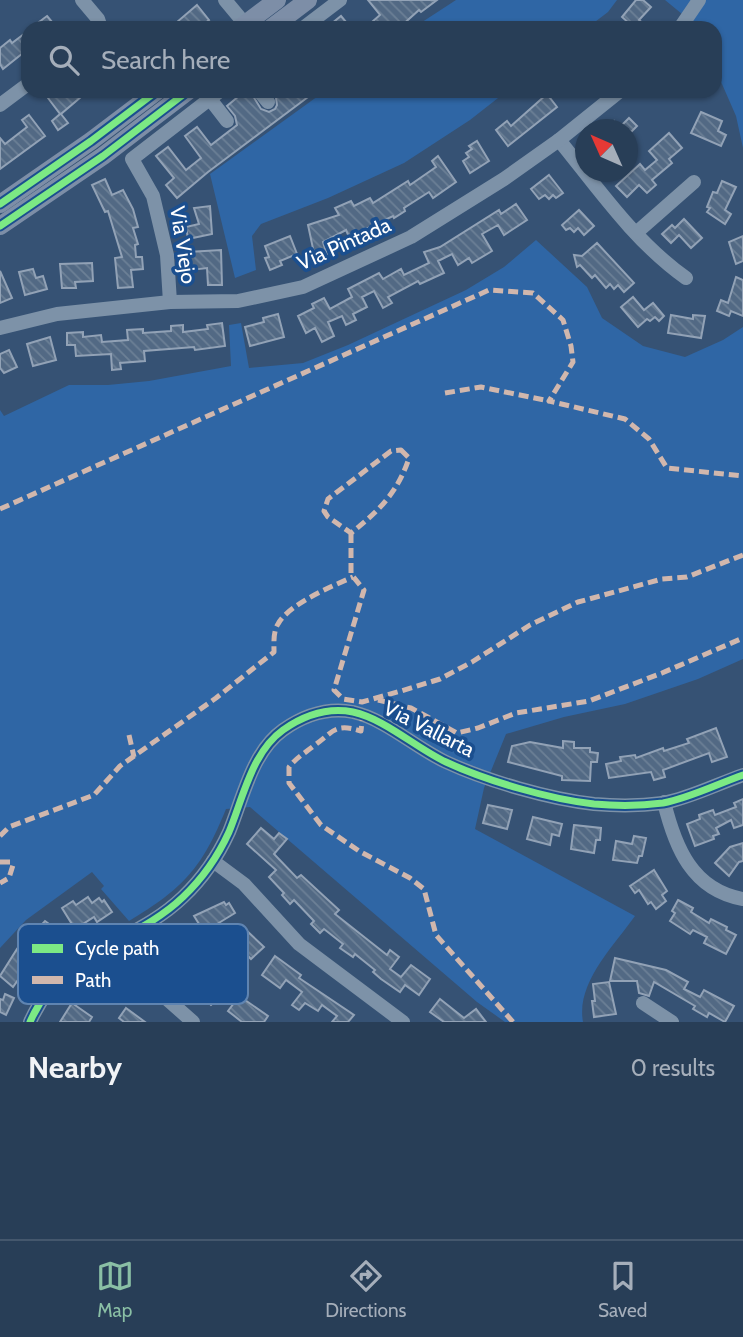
<!DOCTYPE html>
<html lang="en">
<head>
<meta charset="utf-8">
<style>
  body { margin:0; font-family:Cabin,sans-serif; background:#30455d; color:#f1f3f6 }
  .compass { position:absolute; left:575px; top:119px; width:63px; height:63px; border-radius:50%; background:#283e57; box-shadow:0 2px 5px #0004; rotate:315deg }
  .list { margin:0; padding:0; list-style:none }
  h2 { display:flex; justify-content:space-between; align-items:center; height:91px; margin:0; padding:0 28px; font-size:30px }
  h2 small { font-size:23px; font-weight:400; color:#a5aeba }
  .icon { flex:none; width:38px; height:38px; fill:none; stroke:currentColor; stroke-width:2; stroke-linecap:round; stroke-linejoin:round }
  .map { position:relative; flex:none; width:743px; height:1022px; overflow:hidden }
  .search { position:absolute; background:#283e57; box-shadow:0 2px 5px #0004; left:21px; right:21px; top:21px; height:77px; display:flex; align-items:center; gap:18px; box-sizing:border-box; padding:0 24px; border-radius:21px; color:#a5aeba; font-size:26px }
  .sheet { height:217px; background:#283e57 }
  nav { display:flex; justify-content:space-around; align-items:center; box-sizing:border-box; height:98px; border-top:2px solid #44576d; background:#283e57; font-size:19px; color:#a5aeba }
  nav a { display:grid; justify-items:center; gap:4px }
  nav .on { color:#8abfa5 }
  .map>svg:first-child { display:block }
  .grass { fill:#2f66a5 }
  .building { fill:url(#building-back-hatch); stroke:#92a2b6; stroke-width:2 }
  .lines { fill:none; stroke-linecap:round; stroke-linejoin:round }
  .minor { stroke:#7d92a8; stroke-width:14 }
  .major { stroke:#7d8ea7; stroke-width:18 }
  .quiet { stroke:#d1b7ad; stroke-width:5; stroke-dasharray:10 5; stroke-linecap:butt }
  .cycleway-casing { stroke:#1b4f8f; stroke-width:11 }
  .cycleway { stroke:#7ce984; stroke-width:7 }
  .labels { text-anchor:middle; stroke-width:7; stroke-linejoin:round; paint-order:stroke }
  .street-label { font-size:21px; fill:#fff; stroke:#1b4f8f }
  .key { fill:#1b4f8f; stroke:#5f84b1; stroke-width:2 }
  .key-label { font-size:19px; fill:#fff }
</style>
</head>
<body>
<div class="map">
<svg width="743" height="1022" viewBox="0 0 743 1022">
  <defs>
    <pattern id="building-back-hatch" width="6" height="6" patternUnits="userSpaceOnUse" patternTransform="scale(1.75)"><rect width="6" height="6" fill="#526984"/><path d="M-1 5l2 2M0 0l6 6M5-1l2 2" fill="none" stroke="#6c8096"/></pattern>
  </defs>
  <rect width="100%" height="100%" fill="#365274"/>
  <!-- grass -->
  <g class="grass">
    <polygon points="456,0 617,0 608,12 587,28 413,28"/>
    <polygon points="665,0 743,0 743,148 736,116 715,68 715,28 696,28 693,23"/>
    <polygon points="325,91 507,91 470,120 404,163 328,198 261,224 252,236 256,270 235,278 210,174"/>
    <path d="M536,240L587,287L602,318L643,346L685,357L723,340L743,327V659L698,679L625,704L564,717L506,734L484,788L475,829L635,916C613,947 576,983 583,1022H505L477,1002L250,807L226,809C202,868 184,888 129,921L101,889L104,886L92,872L26,920L0,948V410L4,416L69,385H108L149,381L231,366L229,325L241,323L249,368L303,363L348,345L466,290L504,267Z"/>
  </g>
  <!-- building -->
  <g class="building">
    <polygon points="368,0 437,0 421,12 419,10 399,28 376,28 372,22 380,15"/>
    <polygon points="636,0 643,0 651,7 639,20 649,28 629,28 631,25 622,17"/>
    <polygon points="197,5 209,20 199,28 182,28 177,22"/>
    <polygon points="47,16 57,28 31,28"/>
    <polygon points="341,16 351,28 326,28"/>
    <polygon points="28,31 28,49 3,69 0,64 0,48 10,40 12,43"/>
    <polygon points="57,91 88,91 61,114 68,123 58,130 52,121 60,114 48,98"/>
    <polygon points="245,91 250,91 261,109 269,112 275,109 277,105 276,98 285,91 316,91 208,172 177,198 166,185 174,178 156,156 168,147 186,170 201,158 185,136 197,127 211,145 237,125 235,116 227,106"/>
    <polygon points="547,94 557,107 508,146 496,130 507,121 511,126"/>
    <polygon points="701,112 722,121 718,131 726,135 721,146 691,133"/>
    <polygon points="29,115 45,136 0,169 0,138 5,144 27,127 22,120"/>
    <polygon points="629,118 637,126 631,132 629,130 604,130 614,121 619,128"/>
    <polygon points="669,133 682,148 669,159 672,163 652,180 656,185 647,193 639,185 627,197 616,186 640,164 645,170 657,160 649,151"/>
    <polygon points="477,141 489,161 470,173 463,161 469,157 466,153 472,149 469,146"/>
    <polygon points="438,156 456,182 433,198 429,192 404,208 405,211 394,218 393,216 349,237 346,230 323,242 327,255 315,258 308,225 339,215 335,208 351,201 354,206 370,198 373,203 408,181 410,185 436,167 432,161"/>
    <polygon points="549,175 563,193 556,198 553,195 549,199 545,195 539,199 531,189"/>
    <polygon points="105,179 112,195 123,190 133,209 138,227 133,228 138,244 135,245 136,257 142,257 143,269 131,270 133,287 118,288 115,258 122,257 108,211 105,212 92,185"/>
    <polygon points="722,181 736,187 725,210 731,214 725,224 707,212 710,208 707,207 713,192 717,193"/>
    <polygon points="516,204 527,220 504,235 498,225 482,234 492,251 472,263 469,258 458,265 452,254 438,261 444,273 420,284 418,281 388,297 392,303 383,308 374,291 362,297 367,307 353,314 356,320 346,325 342,316 328,322 334,336 322,342 315,328 306,333 298,316 314,308 312,304 324,298 330,309 352,297 348,289 379,273 383,279 401,269 404,275 429,263 424,252 440,247 499,210 501,214"/>
    <polygon points="210,206 212,234 188,239 186,227 199,224 194,208"/>
    <polygon points="579,210 594,226 584,235 578,228 574,232 570,228 566,230 562,225"/>
    <polygon points="684,219 702,238 691,248 679,235 671,243 662,234 672,225 675,228"/>
    <polygon points="290,236 297,254 280,261 282,265 270,270 265,258 269,257 265,246"/>
    <polygon points="743,236 743,261 736,264 729,242"/>
    <polygon points="597,243 634,283 624,292 618,285 614,289 610,284 606,288 595,275 592,278 580,265 577,267 574,255 582,256"/>
    <polygon points="221,250 222,285 208,285 207,268 191,270 188,252"/>
    <polygon points="92,263 93,281 75,282 76,288 62,288 60,264"/>
    <polygon points="33,269 36,278 43,276 47,289 25,295 19,272"/>
    <polygon points="0,271 12,298 0,303"/>
    <polygon points="736,277 743,280 743,316 731,311 729,316 717,311 721,300 728,303"/>
    <polygon points="633,297 644,310 653,303 664,316 659,321 655,317 650,321 647,319 638,327 621,307"/>
    <polygon points="278,314 284,337 250,346 245,327 264,322 263,318"/>
    <polygon points="671,315 693,319 693,315 705,316 701,338 668,333"/>
    <polygon points="222,323 225,346 195,350 194,347 144,351 145,361 120,363 121,369 112,370 111,354 76,356 75,345 67,345 67,333 83,332 83,337 101,335 102,342 128,340 127,330 143,329 143,333 171,331 171,326 183,325 183,332 208,329 207,325"/>
    <polygon points="50,337 56,360 33,366 27,344"/>
    <polygon points="9,350 17,367 4,373 0,368 0,354"/>
    <polygon points="716,728 727,757 712,762 709,753 663,770 665,777 654,780 651,772 609,778 606,764 621,761 620,757 635,755 636,758 663,748 664,751 689,743 687,739"/>
    <polygon points="563,741 574,742 574,748 590,748 590,752 598,753 597,762 591,762 590,781 562,780 562,776 508,762 512,746 530,742 563,748"/>
    <polygon points="743,799 743,825 734,828 731,820 716,828 719,834 713,836 714,839 695,846 687,824 700,819 699,815 713,810 715,815 736,807 734,803"/>
    <polygon points="488,805 512,810 507,829 483,823"/>
    <polygon points="533,817 562,824 559,836 552,834 550,845 527,839"/>
    <polygon points="574,825 601,828 600,840 596,840 594,853 571,849"/>
    <polygon points="261,828 274,839 279,833 287,839 274,854 297,878 301,875 339,910 335,914 387,955 390,950 399,957 390,969 401,977 411,965 430,979 419,995 405,985 400,992 381,979 373,972 375,970 355,954 353,957 340,948 343,944 324,929 320,933 311,924 314,921 294,900 290,904 282,895 284,893 269,877 276,870 247,844"/>
    <polygon points="634,836 646,838 642,856 639,856 637,863 613,860 616,841 632,844"/>
    <polygon points="743,843 743,861 739,862 729,876 715,863 730,847"/>
    <polygon points="654,870 667,891 662,895 666,901 656,909 651,902 648,904 639,890 635,893 630,886"/>
    <polygon points="88,897 92,903 99,898 102,902 104,900 112,912 97,922 94,917 75,929 62,908 73,901 76,905"/>
    <polygon points="678,900 693,908 691,912 709,923 711,919 727,927 726,930 736,935 726,954 704,943 707,937 693,930 690,934 670,921 675,913 672,911"/>
    <polygon points="224,902 226,905 229,903 235,913 204,932 194,916"/>
    <polygon points="45,921 68,938 60,947 57,944 37,965 31,975 25,970 13,987 0,976 17,949 24,954 39,937 34,933"/>
    <polygon points="246,930 264,947 251,959 234,942"/>
    <polygon points="275,956 301,975 299,978 354,1015 348,1022 332,1022 337,1016 322,1005 318,1011 305,1003 299,1010 292,1005 302,992 286,980 280,988 262,975"/>
    <polygon points="615,958 666,970 688,982 684,989 700,997 704,990 734,1006 725,1022 709,1013 707,1017 693,1009 695,1006 654,982 649,996 639,993 637,981 610,981"/>
    <polygon points="203,966 222,984 268,1016 264,1022 242,1022 228,1011 234,1003 223,995 211,1005 206,1000 204,1002 193,993 195,991 187,984"/>
    <polygon points="609,982 616,1014 594,1017 592,1001 595,1001 593,984"/>
    <polygon points="5,994 14,998 6,1015 0,1012 0,999 3,1000"/>
    <polygon points="440,999 464,1018 476,1009 486,1022 444,1022 430,1012"/>
    <polygon points="72,1003 92,1017 89,1022 60,1022"/>
    <polygon points="126,1008 145,1022 124,1022 119,1018"/>
  </g>
  <g class="lines">
    <!-- minor -->
    <g class="minor">
      <polyline points="82,0 98,19 101,28"/>
      <polyline points="225,0 245,24"/>
      <polyline points="303,28 340,0"/>
      <polyline points="680,28 699,0"/>
      <polyline points="259,91 268,102"/>
      <polyline points="210,99 227,121"/>
      <polyline points="0,105 28,84"/>
      <path d="M559,140C598,188 635,242 686,278"/>
      <polyline points="636,233 694,182"/>
      <polyline points="170,302 167,255 153,196 132,159 220,91"/>
      <polyline points="0,328 57,314 170,302 238,301 303,287 411,237 504,179 559,140 620,91"/>
      <path d="M664,802C675,847 692,890 743,899"/>
      <polyline points="213,861 244,884 299,944 403,1022"/>
      <polyline points="118,938 167,999 193,1022"/>
      <polyline points="643,1003 672,1022"/>
      <path d="M30,1022C63,947 132,946 183,897C202,879 218,856 229,832C243,798 252,752 283,730C303,716 327,707 353,712C385,719 416,748 446,762C487,781 549,799 594,804C617,806 640,806 663,803C690,798 717,784 743,775"/>
    </g>
    <!-- major -->
    <g class="major">
      <polyline points="240,28 277,0"/>
      <polyline points="271,28 308,0"/>
      <polyline points="0,204 91,141 157,91"/>
      <polyline points="0,226 103,156 188,91"/>
    </g>
    <!-- quiet -->
    <g class="quiet">
      <polyline points="445,393 481,387 549,401"/>
      <path d="M401,450L409,458C398,492 379,511 351,533L328,517L324,511L328,499L391,451Z"/>
      <polyline points="0,509 489,290 533,293 563,320 571,346 573,362 549,401 625,419 649,439 667,468 743,476"/>
      <polyline points="351,533 351,574 364,590 334,690 343,699 362,702 401,691 440,679 472,662 530,625 578,602 662,579 687,577 743,555"/>
      <polyline points="378,700 411,708 457,733 478,728 516,713 589,701 662,673 743,638"/>
      <path d="M363,711L361,731C335,723 334,731 315,745C305,753 297,757 289,767V783L321,825L359,851L410,878L424,889L436,935L513,1022"/>
      <polyline points="129,735 134,757"/>
      <path d="M0,836L9,827L94,795L120,766L216,698L274,652C274,643 273,632 278,624C289,604 332,586 353,577"/>
      <polyline points="0,862 10,862 13,865 9,878 0,883"/>
    </g>
    <defs>
      <g id="cycleway">
        <polyline points="0,204 91,141 157,91"/>
        <polyline points="0,226 103,156 188,91"/>
        <path d="M30,1022C63,947 132,946 183,897C202,879 218,856 229,832C243,798 252,752 283,730C303,716 327,707 353,712C385,719 416,748 446,762C487,781 549,799 594,804C617,806 640,806 663,803C690,798 717,784 743,775"/>
      </g>
    </defs>
    <!-- cycleway casing -->
    <use href="#cycleway" class="cycleway-casing"/>
    <!-- cycleway -->
    <use href="#cycleway" class="cycleway"/>
  </g>
  <g class="labels">
    <!-- street labels -->
    <g class="street-label">
      <text transform="translate(344 244) rotate(-24)" y="7">Via Pintada</text>
      <text transform="translate(183 245) rotate(81)" y="7">Via Viejo</text>
      <text transform="translate(429 729) rotate(27)" y="7">Via Vallarta</text>
    </g>
  </g>
  <!-- legend -->
  <rect x="18" y="924" width="230" height="80" rx="10" class="key"/>
  <rect x="32" y="944" width="31" height="9" fill="#7ce984"/>
  <rect x="32" y="976" width="31" height="8" fill="#d1b7ad"/>
  <g class="key-label">
    <text x="75" y="955">Cycle path</text>
    <text x="75" y="987">Path</text>
  </g>
</svg>
<svg class="compass" viewBox="-18 -18 36 36"><path d="M0-13l5 13h-10z" fill="#e53935"/><path d="M0 13l5-13h-10z" fill="#a5aeba"/></svg>
<div class="search"><svg class="icon" aria-label="search" viewBox="0 0 24 24"><circle cx="10" cy="10" r="6"/><path d="M15 15l6 6"/></svg>Search here</div>
</div>
<section class="sheet">
<h2>Nearby<small>0 results</small></h2>
<ul class="list">
</ul>
</section>
<nav>
<a class="on"><svg class="icon" aria-label="map" viewBox="0 0 24 24"><path d="M3 6l6-2 6 2 6-2v14l-6 2-6-2-6 2zM9 4v14M15 6v14"/></svg>Map</a>
<a><svg class="icon" aria-label="directions" viewBox="0 0 24 24"><path d="M12 3l9 9-9 9-9-9zM9 14v-3h6M13 9l2 2-2 2"/></svg>Directions</a>
<a><svg class="icon" aria-label="saved" viewBox="0 0 24 24"><path d="M7 4h10v16l-5-4-5 4z"/></svg>Saved</a>
</nav>
</body>
</html>
